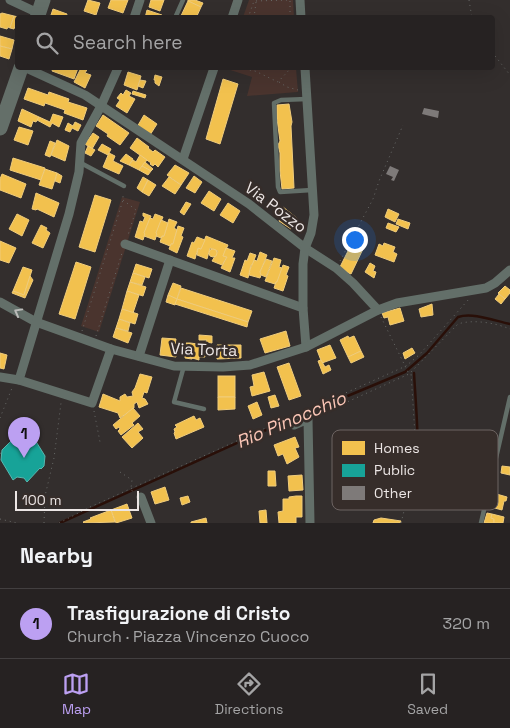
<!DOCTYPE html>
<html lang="en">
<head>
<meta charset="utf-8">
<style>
  body { margin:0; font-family:"Space Grotesk",sans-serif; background:#322f2f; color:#f1f3f6 }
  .scale { position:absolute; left:15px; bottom:12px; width:124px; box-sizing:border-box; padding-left:5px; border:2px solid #ece6e5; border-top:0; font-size:14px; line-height:18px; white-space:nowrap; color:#ece6e5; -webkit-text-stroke:4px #362d2a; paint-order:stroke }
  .you { position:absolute; left:354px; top:239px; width:18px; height:18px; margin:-12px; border:4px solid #fff; border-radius:50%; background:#1a73e8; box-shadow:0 0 0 8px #1a73e833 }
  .badge { display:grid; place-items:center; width:32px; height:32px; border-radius:50%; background:#bca0f2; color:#111; font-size:16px; font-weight:700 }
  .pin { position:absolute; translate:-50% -41px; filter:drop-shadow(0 1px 2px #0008) }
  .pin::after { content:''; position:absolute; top:26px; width:18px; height:15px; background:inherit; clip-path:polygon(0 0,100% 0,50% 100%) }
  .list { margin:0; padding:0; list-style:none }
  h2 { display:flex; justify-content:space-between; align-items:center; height:65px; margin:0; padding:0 20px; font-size:21px }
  h2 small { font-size:16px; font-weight:400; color:#a4a4a5 }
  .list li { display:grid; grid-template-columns:32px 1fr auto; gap:15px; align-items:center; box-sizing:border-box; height:70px; padding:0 20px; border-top:1px solid #423f40 }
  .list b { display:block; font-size:19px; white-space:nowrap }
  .list p { margin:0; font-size:16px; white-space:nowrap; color:#a4a4a5 }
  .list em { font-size:16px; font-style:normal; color:#a4a4a5 }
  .icon { flex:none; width:28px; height:28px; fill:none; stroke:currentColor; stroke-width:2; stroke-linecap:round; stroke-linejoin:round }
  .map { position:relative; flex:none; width:510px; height:523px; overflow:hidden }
  .search { position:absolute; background:#262222; box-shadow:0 5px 20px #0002; left:15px; right:15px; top:15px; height:55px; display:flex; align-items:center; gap:12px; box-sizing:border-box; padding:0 18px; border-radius:5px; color:#a4a4a5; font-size:19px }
  .sheet { height:135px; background:#262222 }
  nav { display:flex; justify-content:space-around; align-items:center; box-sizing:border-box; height:70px; border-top:1px solid #423f40; background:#262222; font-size:14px; color:#a4a4a5 }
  nav a { display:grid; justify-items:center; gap:2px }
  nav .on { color:#bca0f2 }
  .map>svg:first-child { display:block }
  .green { fill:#4a342e }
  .homes { fill:#f2c14e; stroke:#f0cc7b }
  .public { fill:#17a398; stroke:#57b7af }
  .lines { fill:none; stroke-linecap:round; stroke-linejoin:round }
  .stream { stroke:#290f08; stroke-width:2.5 }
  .building { fill:#7e7a79 }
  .path { stroke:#686a68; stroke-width:1; stroke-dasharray:1 4; stroke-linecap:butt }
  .service { stroke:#636f69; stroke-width:4.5 }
  .minor { stroke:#636f69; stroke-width:9 }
  .primary { stroke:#646f69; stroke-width:15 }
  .oneway { stroke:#bcbcba }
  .labels { text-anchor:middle; stroke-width:5; stroke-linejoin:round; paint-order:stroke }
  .street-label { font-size:16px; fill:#ece6e5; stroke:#362d2a }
  .water-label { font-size:18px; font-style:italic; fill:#fbc6b6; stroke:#362d2a }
  .key { fill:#362d2a; stroke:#6d6462; stroke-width:1 }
  .key-label { font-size:14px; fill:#ece6e5 }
</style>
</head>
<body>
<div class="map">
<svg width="510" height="523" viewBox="0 0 510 523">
  <rect width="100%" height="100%" fill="#332e2d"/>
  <!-- green -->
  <g class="green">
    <polygon points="249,0 293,0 294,17 243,17"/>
    <polygon points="227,68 296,68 298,92 247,96 252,77 227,69"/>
    <polygon points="122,197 140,202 99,332 81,326"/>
  </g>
  <!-- homes -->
  <g class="homes">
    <polygon points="88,0 100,3 96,15 84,11"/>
    <polygon points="111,0 128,0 123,13 108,8"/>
    <polygon points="151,0 164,0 160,11 149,7"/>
    <polygon points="188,0 195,0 203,3 201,7 188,1"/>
    <polygon points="188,1 201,7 196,18 180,18"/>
    <polygon points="53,9 67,14 66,18 50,18"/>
    <polygon points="147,10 162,15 162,18 145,18"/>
    <polygon points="2,13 14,16 10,28 8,27 7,29 0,27 0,14"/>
    <polygon points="14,16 18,17 14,29 10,28"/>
    <polygon points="0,36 14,40 12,49 0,46"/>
    <polygon points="0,46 12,49 9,59 0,56"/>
    <polygon points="53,68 78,68 74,79 52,71"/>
    <polygon points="81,68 88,68 85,73 91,75 85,88 74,82"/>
    <polygon points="128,72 141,76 137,90 124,85"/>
    <polygon points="155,75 162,77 159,86 155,83 155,80 154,80"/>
    <polygon points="223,79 238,84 220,144 206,139"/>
    <polygon points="140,80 146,81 143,88 138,86"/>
    <polygon points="28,88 48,95 49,92 69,99 68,102 87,108 83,120 64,113 65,110 45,103 44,106 24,99"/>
    <polygon points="126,90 131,93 129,96 135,99 127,113 116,106 120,100 117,98 121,93 123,95"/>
    <polygon points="133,91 146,95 145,98 132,94"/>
    <polygon points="289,104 292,122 291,126 294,188 282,189 280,171 280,153 278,145 280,141 277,119 277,105"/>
    <polygon points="22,109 39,117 36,122 33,121 31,127 18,121"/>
    <polygon points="53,114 63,117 59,127 52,123 50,127 37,120 39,117 50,122"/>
    <polygon points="103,115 129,133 120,145 107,136 108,134 96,126"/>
    <polygon points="144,115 157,124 150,135 137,127"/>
    <polygon points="75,122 81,125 78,131 72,128 70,132 65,130 68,123 73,126"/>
    <polygon points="19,127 33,131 28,145 14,140"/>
    <polygon points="93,133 99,137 92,149 85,144"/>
    <polygon points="137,138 149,147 148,148 153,152 155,150 165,157 158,167 155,164 153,166 150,164 151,163 130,148"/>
    <polygon points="57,140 69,146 65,161 51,155"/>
    <polygon points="50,141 55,143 50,157 45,155"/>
    <polygon points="102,144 111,149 108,155 98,150"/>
    <polygon points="88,146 95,150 91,156 85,153"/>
    <polygon points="109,153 115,156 113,161 123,166 119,174 103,167"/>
    <polygon points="126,154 133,159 129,165 120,161"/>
    <polygon points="140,155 147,160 139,170 129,165 133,160 136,162"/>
    <polygon points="13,158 45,168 41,180 10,170"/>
    <polygon points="145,162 153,169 151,171 142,166"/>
    <polygon points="175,165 189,173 181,185 167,175"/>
    <polygon points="142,166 151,171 148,175 139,170"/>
    <polygon points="45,169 57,173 52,189 39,185"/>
    <polygon points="57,173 62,176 60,183 55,181"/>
    <polygon points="2,174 26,184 21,198 0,190 0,179"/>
    <polygon points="194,176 202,182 195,193 186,188"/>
    <polygon points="143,177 148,180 142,192 137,188"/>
    <polygon points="169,177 181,185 175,194 162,186"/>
    <polygon points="148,180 156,185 149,196 142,192"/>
    <polygon points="209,191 221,199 214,211 201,203"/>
    <polygon points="36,193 59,203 54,217 37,209 36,210 32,209"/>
    <polygon points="95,195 111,200 95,252 79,247"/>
    <polygon points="186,202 191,204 184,215 180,212"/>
    <polygon points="228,203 240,211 233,223 220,215"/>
    <polygon points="283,207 298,219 291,229 279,221 281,217 278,214"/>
    <polygon points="388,209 399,214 395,222 385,217"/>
    <polygon points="143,213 151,216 144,233 145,234 143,240 135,237 140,221 143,222 145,217 143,216"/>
    <polygon points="17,214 29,220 22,236 9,229"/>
    <polygon points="155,214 163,217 156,233 157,234 155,240 144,236 145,234 144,233 150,218 153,219"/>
    <polygon points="169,219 177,222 174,228 177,230 173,244 171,244 170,246 160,242 162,236 164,236"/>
    <polygon points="398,219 410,223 408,229 396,224"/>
    <polygon points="161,220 168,223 164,236 162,236 161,238 156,236 157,234 156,233"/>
    <polygon points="388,223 399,227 396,232 386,228"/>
    <polygon points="41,225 47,228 46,230 50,233 43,248 32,243"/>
    <polygon points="178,226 184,228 181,236 183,237 177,253 169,249 171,244 173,244"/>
    <polygon points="206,236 228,245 223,256 227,257 222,265 212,261 218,251 210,248 207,259 197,255 198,248 201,249"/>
    <polygon points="197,237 205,240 201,249 198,248 195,259 187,256 192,242 194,243"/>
    <polygon points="357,237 367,241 363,249 353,245"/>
    <polygon points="0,241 16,248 9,263 0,260"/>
    <polygon points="384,243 395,247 393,252 397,254 394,262 375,255 379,244 383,246"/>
    <polygon points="351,245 363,249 351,274 339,269"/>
    <polygon points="226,248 235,251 232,258 235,258 230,272 221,268 227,257 223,256"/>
    <circle cx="213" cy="253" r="4"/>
    <polygon points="260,252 267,255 260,272 262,272 260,278 249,275 250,272 249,272 254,260 257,261"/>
    <polygon points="250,253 256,255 252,265 251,265 248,278 240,275 245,260 247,261"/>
    <polygon points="274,258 281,260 279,267 282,268 280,276 277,282 276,282 275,284 265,281"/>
    <polygon points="266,259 272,261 266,277 261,275 260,272"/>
    <polygon points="76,262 91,267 75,319 59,314"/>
    <polygon points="370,263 375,266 373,271 376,272 374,278 365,272"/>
    <polygon points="136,264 152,269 149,278 133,273"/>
    <polygon points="283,265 289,267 286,275 288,276 283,291 274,288 276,282 277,282"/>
    <polygon points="23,267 32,270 24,295 13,291"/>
    <polygon points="133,273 145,277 142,285 130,282"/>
    <polygon points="30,276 33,280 25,298 12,293 13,291 24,295"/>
    <polygon points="130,282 146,287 143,296 127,291"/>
    <polygon points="173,283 181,286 177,299 168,295"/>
    <polygon points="505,286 510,290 510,293 505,299 498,293"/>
    <polygon points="181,288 252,311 248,322 177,299"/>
    <polygon points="127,291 139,295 133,313 122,309"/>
    <polygon points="499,294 505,299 501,304 495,299"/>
    <polygon points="168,295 177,299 175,305 166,302"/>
    <polygon points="177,299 248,322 247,327 175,304"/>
    <polygon points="432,304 433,315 421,317 419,309"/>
    <polygon points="400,308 404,321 390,325 388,317 384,318 382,313"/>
    <polygon points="122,309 138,314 135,324 119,319"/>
    <polygon points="119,319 130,323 128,331 116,328"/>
    <polygon points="116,328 132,333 128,343 113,337"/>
    <polygon points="286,331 290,346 265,353 260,339"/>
    <polygon points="199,335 212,336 212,343 206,342 207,340 199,340"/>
    <polygon points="348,336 349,338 354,336 361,351 348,357 340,340"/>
    <polygon points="162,338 176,339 175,345 177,346 176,357 160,355"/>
    <polygon points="186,343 190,343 189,357 193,357 192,359 185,358"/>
    <polygon points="190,343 206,345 205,357 199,357 199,360 189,357"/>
    <polygon points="217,345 241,345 241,358 217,359"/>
    <polygon points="330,345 336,358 322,363 317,350"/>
    <polygon points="412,348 415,353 405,359 403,353"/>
    <polygon points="361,351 364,357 351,363 348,357"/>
    <polygon points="0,353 7,355 4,369 0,368"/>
    <polygon points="321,360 325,367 329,365 331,370 323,374 318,361"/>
    <polygon points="289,363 301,396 289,400 277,367"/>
    <polygon points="264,372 270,391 252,396 250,387 254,386 252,375"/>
    <polygon points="140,374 152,377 147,393 144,392 142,398 145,399 148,404 139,408 137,402 134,404 134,408 120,418 118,413 99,407 103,394 120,401 120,397 125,394 127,397 133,396 132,392 135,388"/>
    <rect x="218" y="376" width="17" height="21"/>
    <polygon points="275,395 279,406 271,408 268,397"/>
    <polygon points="218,397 235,397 235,409 218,410"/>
    <polygon points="257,402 262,415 253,419 248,406"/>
    <polygon points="133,408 140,416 132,423 134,425 121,435 118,431 120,429 119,427 116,429 113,425"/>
    <polygon points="194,416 196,420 200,418 204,427 176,439 174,433 175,432 174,429 177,427 175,425"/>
    <polygon points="138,423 143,429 138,432 143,438 132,448 122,437"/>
    <polygon points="295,437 299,447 295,448 299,457 287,464 283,454 278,456 274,445"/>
    <polygon points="502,466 510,467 510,475 501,473"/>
    <polygon points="268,471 275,471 276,486 268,486"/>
    <polygon points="302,475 303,490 289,491 288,476"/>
    <polygon points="165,487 169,500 155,504 151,492"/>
    <polygon points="493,493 507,497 506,501 504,501 502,510 491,507"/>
    <polygon points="188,496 190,502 182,505 180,498"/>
    <polygon points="296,496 302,496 302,517 296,517 296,523 279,523 278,512 283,511 283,499 289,499 289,497"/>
    <polygon points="127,504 132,518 116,523 111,510"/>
    <polygon points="111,510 115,522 84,523 83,522 91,519 90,518"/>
    <polygon points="266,510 267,523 260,523 259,511"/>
    <polygon points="487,513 492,514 491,518 494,519 494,523 484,523"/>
    <polygon points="492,514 504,517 503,523 494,523 494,519 491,518"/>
    <polygon points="206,518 207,523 191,523 191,522"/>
    <polygon points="381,518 401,521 400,523 373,523 374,520"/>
  </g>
  <!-- public -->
  <polygon class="public" points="18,434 21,436 28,437 32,435 45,456 44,466 41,469 40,468 27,482 24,478 17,477 13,480 1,460 2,450"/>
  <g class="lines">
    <!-- stream -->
    <g class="stream">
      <path d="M412,499C422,462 416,411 414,373"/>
      <path d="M60,523L259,433L405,372L427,353L458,317C473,312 495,321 510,324"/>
    </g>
  </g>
  <!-- building -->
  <g class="building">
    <polygon points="424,108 439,111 438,118 422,114"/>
    <polygon points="390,166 399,170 394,181 391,180 393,177 386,174"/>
  </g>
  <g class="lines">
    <!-- path -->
    <g class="path">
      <polyline points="469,0 472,18"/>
      <polyline points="290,1 290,18"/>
      <polyline points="248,18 254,1 289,0"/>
      <polyline points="254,18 256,2"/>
      <polyline points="269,18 270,18"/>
      <polyline points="492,52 510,75"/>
      <polyline points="240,68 255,71 278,82 291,68"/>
      <polyline points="279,82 287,87 298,90"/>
      <polyline points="123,200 136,210 128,235"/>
      <polyline points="340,261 373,199 379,181 403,125"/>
      <polyline points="381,317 409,374"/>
      <polyline points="82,331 123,200 123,193"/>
      <polyline points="96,336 122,253"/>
      <polyline points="94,411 100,442"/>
      <polyline points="305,411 406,366 419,355 469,299"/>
      <path d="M316,416L409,374L458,324C473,319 496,323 510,329"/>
      <polyline points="0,418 12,388"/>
      <polyline points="0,453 2,454"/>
      <polyline points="120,472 132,480 131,488 133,493"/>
      <polyline points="0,519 17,523"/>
      <polyline points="44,523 45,496 54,458 61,403"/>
      <polyline points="59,523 90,507 290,417"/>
      <polyline points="401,523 405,507 414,485 415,435 411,373"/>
    </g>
    <!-- service -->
    <g class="service">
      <polyline points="175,18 183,0"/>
      <polyline points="307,99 281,100 274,103 278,187 280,192 312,190"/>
      <polyline points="79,162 124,186"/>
      <polyline points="184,366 174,402 204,409"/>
      <polyline points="481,523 510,397"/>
    </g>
    <!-- minor -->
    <g class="minor">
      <polyline points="10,0 38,13"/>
      <polyline points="300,0 301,18"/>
      <polyline points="134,18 140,0"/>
      <polyline points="232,18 238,0"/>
      <polyline points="26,68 85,95 249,204 305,248 336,268 353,283 378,310"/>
      <polyline points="183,159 214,68"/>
      <polyline points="125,244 303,308 306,347"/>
      <polyline points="0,302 36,322 111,349 174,366 223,367 250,365 306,347 378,310 397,303 486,288 495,283 510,270"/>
      <polyline points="303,308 303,264 305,248 311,233 314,215 305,68"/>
      <polyline points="111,349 92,403 19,380 69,214 79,172 81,143 101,106 118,68"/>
      <polyline points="139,356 170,260"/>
      <polyline points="0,377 19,380"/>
      <polyline points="294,425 308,419 310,523"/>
      <polyline points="141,497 151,523"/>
    </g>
    <!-- primary -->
    <g class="primary">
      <polyline points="37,18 43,0"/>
      <polyline points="0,128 21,68"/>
    </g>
  </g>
  <!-- one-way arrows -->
  <defs><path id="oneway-chevron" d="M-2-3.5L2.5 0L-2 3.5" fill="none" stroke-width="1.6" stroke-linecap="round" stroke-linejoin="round" transform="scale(1.25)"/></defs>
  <use class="oneway" href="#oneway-chevron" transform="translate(18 312) rotate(-151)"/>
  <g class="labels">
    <!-- street labels -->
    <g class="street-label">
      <text transform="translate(276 207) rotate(37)" y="6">Via Pozzo</text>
      <text transform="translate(204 349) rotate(2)" y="6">Via Torta</text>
    </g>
    <!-- water labels -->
    <g class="water-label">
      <text transform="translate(291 420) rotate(-23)" y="6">Rio Pinocchio</text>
    </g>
  </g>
  <!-- legend -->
  <rect x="332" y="430" width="166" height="80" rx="8" class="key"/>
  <rect x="342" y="441" width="23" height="14" fill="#f2c14e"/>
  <rect x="342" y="464" width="23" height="13" fill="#17a398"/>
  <rect x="342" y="486" width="23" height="14" fill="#7e7a79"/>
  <g class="key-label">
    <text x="374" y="453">Homes</text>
    <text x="374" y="475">Public</text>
    <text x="374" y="498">Other</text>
  </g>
</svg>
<div class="scale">100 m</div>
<div class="you"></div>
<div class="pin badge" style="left:24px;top:458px">1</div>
<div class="search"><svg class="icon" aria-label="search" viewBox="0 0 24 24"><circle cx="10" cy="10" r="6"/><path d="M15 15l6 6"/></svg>Search here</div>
</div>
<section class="sheet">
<h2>Nearby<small></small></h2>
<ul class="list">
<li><span class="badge">1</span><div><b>Trasfigurazione di Cristo</b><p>Church · Piazza Vincenzo Cuoco</p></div><em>320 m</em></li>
</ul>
</section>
<nav>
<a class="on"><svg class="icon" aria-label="map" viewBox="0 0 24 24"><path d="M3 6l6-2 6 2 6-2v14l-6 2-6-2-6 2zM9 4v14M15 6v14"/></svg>Map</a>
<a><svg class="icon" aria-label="directions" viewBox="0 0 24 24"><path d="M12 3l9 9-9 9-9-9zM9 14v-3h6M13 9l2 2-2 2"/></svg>Directions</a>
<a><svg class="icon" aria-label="saved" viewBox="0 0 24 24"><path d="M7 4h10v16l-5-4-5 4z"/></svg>Saved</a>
</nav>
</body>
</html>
